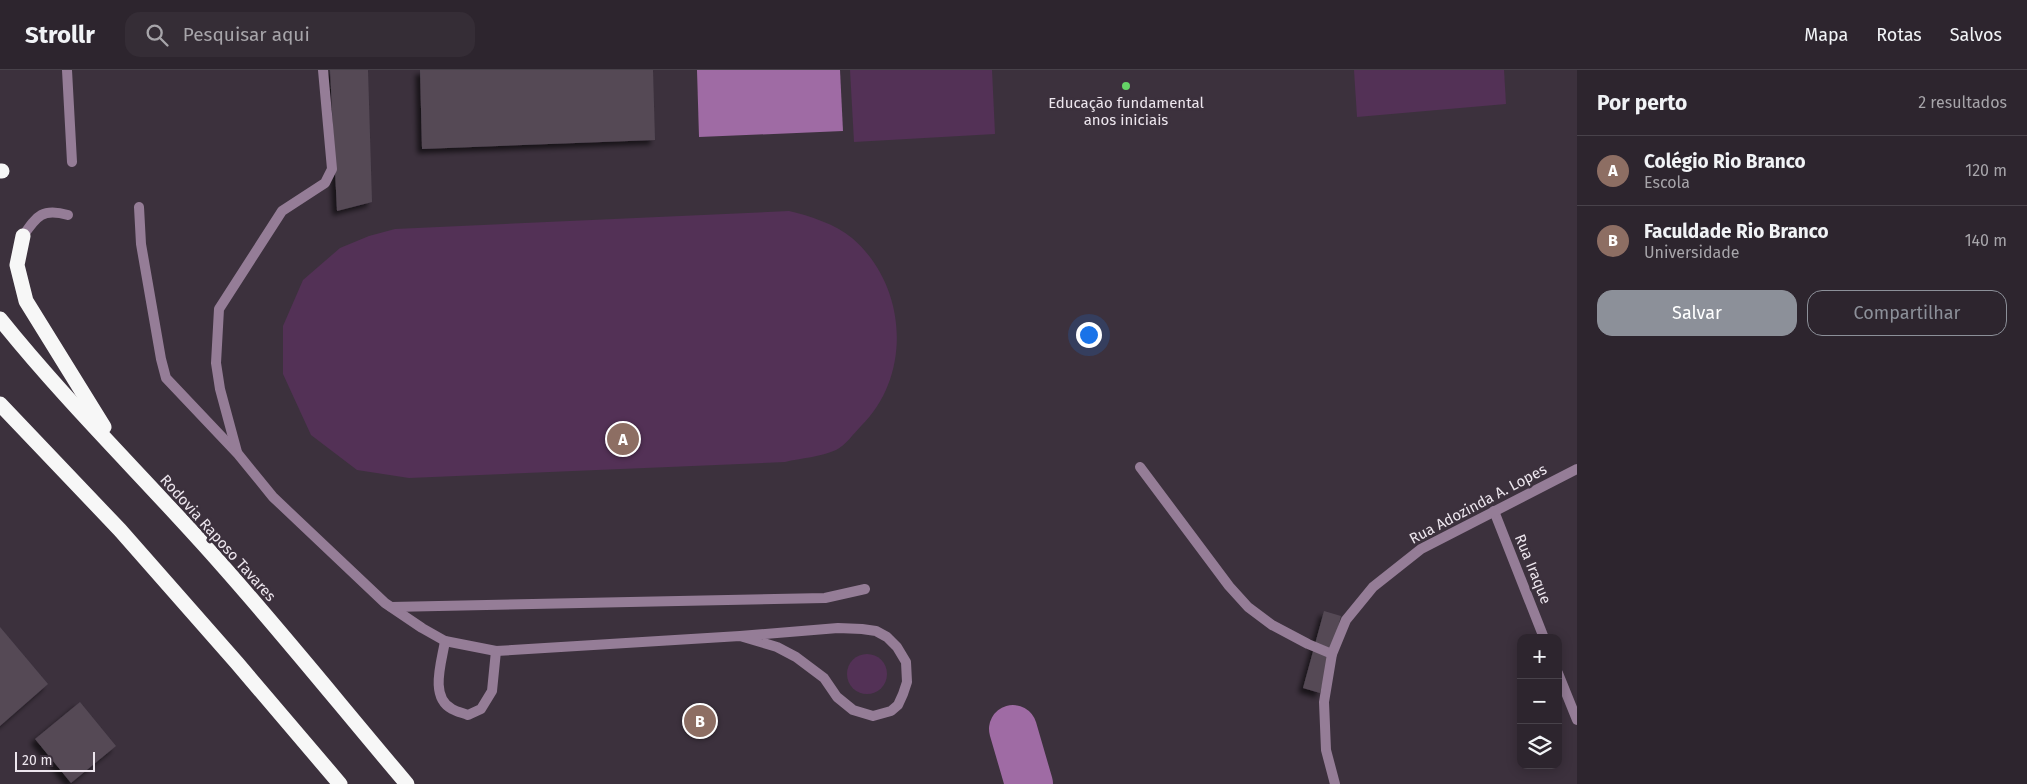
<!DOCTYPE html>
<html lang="pt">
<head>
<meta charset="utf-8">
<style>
  body { margin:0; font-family:"Fira Sans",sans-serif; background:#352d36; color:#f1f3f6 }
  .controls { position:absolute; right:15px; bottom:15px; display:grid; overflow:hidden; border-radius:10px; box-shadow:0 2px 12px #0003 }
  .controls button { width:45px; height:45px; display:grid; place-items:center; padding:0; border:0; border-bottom:1px solid #48424a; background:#2d252e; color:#f1f3f6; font:25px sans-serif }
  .scale { position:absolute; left:15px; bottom:12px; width:80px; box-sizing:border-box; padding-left:5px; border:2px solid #ede6ee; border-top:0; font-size:14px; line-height:18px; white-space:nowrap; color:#ede6ee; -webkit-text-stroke:4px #3c313d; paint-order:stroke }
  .you { position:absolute; left:1088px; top:264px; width:18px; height:18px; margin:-12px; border:4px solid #fff; border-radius:50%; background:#1a73e8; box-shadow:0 0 0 8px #1a73e833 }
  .badge { display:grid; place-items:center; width:32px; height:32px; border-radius:50%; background:#8c9099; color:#fff; font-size:16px; font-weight:700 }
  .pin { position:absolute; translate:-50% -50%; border:2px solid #fff; box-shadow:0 1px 5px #0006 }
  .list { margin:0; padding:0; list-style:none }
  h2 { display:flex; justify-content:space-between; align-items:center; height:65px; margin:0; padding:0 20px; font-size:21px }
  h2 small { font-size:16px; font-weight:400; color:#a7a5aa }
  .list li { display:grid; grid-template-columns:32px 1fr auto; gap:15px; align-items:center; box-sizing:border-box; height:70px; padding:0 20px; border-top:1px solid #48424a }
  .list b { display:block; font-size:19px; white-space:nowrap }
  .list p { margin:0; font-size:16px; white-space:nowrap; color:#a7a5aa }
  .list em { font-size:16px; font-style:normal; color:#a7a5aa }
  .actions { display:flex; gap:10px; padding:15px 20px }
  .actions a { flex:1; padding:11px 0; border:1px solid #8c9099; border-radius:15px; text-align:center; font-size:18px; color:#8c9099 }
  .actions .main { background:#8c9099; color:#fff }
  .icon { flex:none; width:28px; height:28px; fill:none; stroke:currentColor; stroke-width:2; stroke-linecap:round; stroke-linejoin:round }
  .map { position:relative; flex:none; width:1577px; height:714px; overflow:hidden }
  header { display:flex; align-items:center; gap:30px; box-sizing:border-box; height:70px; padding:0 25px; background:#2d252e; border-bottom:1px solid #48424a }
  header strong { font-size:24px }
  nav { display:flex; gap:28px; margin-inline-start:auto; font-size:18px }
  .search { width:350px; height:45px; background:#352d36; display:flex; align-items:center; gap:12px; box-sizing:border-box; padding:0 18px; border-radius:15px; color:#a7a5aa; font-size:19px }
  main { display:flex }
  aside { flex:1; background:#2d252e }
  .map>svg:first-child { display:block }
  .green { fill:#533156 }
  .water { fill:#9f6ba4 }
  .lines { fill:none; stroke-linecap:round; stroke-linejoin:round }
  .river { stroke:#9f6ba4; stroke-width:48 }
  .building { fill:#544955; filter:url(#shadow) }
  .lane { stroke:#957d97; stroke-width:10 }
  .street { stroke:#957d97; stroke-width:10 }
  .highway { stroke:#f7f7f7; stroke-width:15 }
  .poi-dot { fill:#65d467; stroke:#3c313d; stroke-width:2 }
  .labels { text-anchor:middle; stroke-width:5; stroke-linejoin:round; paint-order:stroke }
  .poi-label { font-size:15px; fill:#ede6ee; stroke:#3c313d }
  .street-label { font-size:15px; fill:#ede6ee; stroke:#3c313d }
</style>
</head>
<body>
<header>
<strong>Strollr</strong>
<div class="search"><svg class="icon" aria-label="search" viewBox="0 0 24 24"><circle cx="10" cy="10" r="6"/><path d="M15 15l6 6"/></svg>Pesquisar aqui</div>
<nav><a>Mapa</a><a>Rotas</a><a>Salvos</a></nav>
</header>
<main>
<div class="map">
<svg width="1577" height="714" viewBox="0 0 1577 714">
  <defs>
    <filter id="shadow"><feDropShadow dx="-4.5" dy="4.5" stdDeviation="2.5" flood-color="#0009"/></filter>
  </defs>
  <rect width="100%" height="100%" fill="#3c313d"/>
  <!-- green -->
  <g class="green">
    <polygon points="850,0 992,0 995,64 854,72"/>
    <polygon points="1354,0 1504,0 1506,34 1357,47"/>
    <path d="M789,141C810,146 835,154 852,168C907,215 913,305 861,356C854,363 845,376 836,380C821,387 801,388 785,392L409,408L357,400L311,365L283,304V256L303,210L340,178L369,166L395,159Z"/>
    <circle cx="867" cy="604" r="20"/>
  </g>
  <!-- water -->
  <polygon class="water" points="697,0 840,0 843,61 699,67"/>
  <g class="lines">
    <!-- river -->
    <polyline class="river" points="1013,659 1029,714"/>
  </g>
  <!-- building -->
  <g class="building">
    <polygon points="330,0 368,0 372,132 337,141"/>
    <polygon points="420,0 653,0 655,70 422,79"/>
    <polygon points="1324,541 1341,546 1320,623 1303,618"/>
    <polygon points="0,557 48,614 0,656"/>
    <polygon points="80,632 116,676 71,713 35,669"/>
  </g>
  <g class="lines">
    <!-- lane -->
    <g class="lane">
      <polyline points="67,0 72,92"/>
      <polyline points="139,137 141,174 161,289 166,308 238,384 273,427 385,533 422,558 445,571 496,581 740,566 838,558 862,559 876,561 887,567 897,577 906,592 907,612 903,624 898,635 891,641 873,646 853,640 837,627 824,608 796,587 777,577 740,566"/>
      <path d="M23,166C37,145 43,138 68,145"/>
      <polyline points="237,382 220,319 216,293 219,239 282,141 325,113 332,99 323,0"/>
      <polyline points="1140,397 1229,516 1248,537 1272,555 1308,574 1332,584"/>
      <polyline points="391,537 825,528 865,519"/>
      <path d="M445,571C442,591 429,627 452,639C457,642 463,643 468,645L481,639L492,621L496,581"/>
    </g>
    <!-- street -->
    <g class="street">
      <polyline points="1494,441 1544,568"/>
      <polyline points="1558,603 1577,650"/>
      <polyline points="1335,714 1326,680 1324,632 1332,584 1346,550 1373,517 1421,479 1577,399"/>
    </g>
    <!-- highway -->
    <g class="highway">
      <polyline points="0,101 2,101"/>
      <polyline points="23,166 17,195 26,231 104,357"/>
      <path d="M0,249C69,335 148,411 221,494C285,566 345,641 407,714"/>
      <polyline points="0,334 120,460 237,593 340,714"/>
    </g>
  </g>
  <!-- markers -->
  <circle class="poi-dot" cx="1126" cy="16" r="5"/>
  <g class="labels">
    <!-- poi labels -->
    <g class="poi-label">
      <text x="1126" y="38">Educação fundamental<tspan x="1126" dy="17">anos iniciais</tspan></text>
    </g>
    <!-- street labels -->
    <g class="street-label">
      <text transform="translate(1478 434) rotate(-28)" y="5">Rua Adozinda A. Lopes</text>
      <text transform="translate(218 468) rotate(48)" y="5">Rodovia Raposo Tavares</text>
      <text transform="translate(1533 499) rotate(68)" y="5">Rua Iraque</text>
    </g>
  </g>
</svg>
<div class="controls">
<button>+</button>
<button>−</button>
<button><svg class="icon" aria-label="layers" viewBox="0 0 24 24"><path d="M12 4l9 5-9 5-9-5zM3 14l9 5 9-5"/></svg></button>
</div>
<div class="scale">20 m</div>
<div class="you"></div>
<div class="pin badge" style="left:623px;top:369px;background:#8d6e63">A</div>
<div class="pin badge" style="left:700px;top:651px;background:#8d6e63">B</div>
</div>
<aside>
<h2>Por perto<small>2 resultados</small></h2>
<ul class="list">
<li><span class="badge" style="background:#8d6e63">A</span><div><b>Colégio Rio Branco</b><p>Escola</p></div><em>120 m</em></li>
<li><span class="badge" style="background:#8d6e63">B</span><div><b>Faculdade Rio Branco</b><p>Universidade</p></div><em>140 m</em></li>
</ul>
<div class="actions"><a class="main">Salvar</a><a>Compartilhar</a></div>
</aside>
</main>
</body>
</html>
